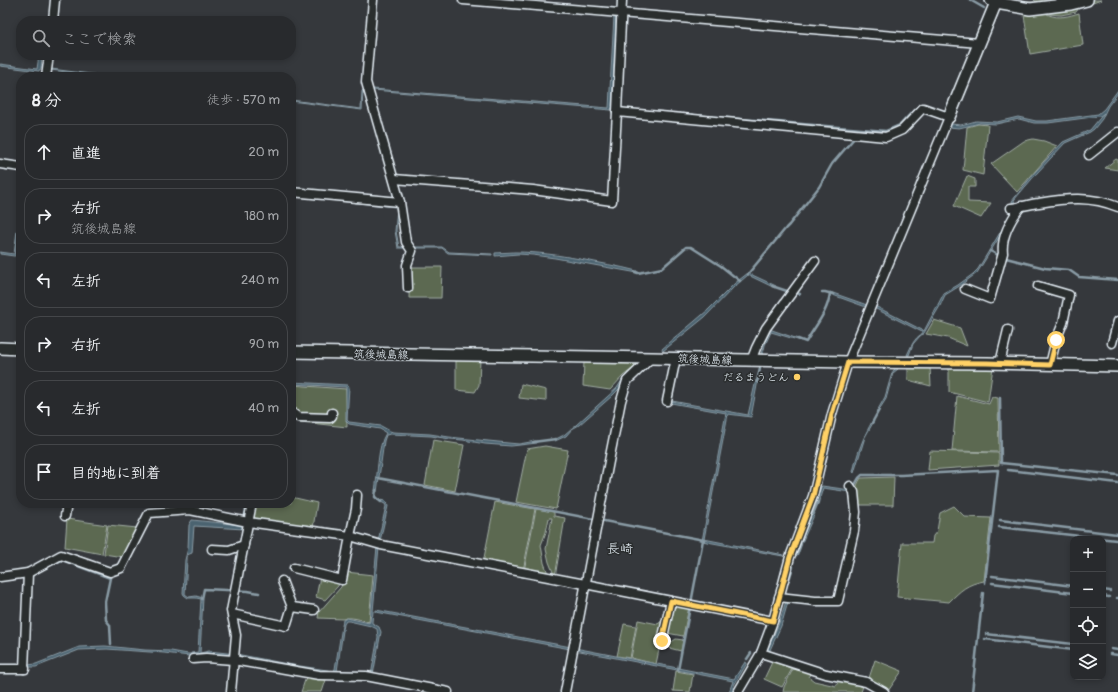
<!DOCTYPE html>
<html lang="ja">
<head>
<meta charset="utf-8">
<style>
  body { margin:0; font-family:Pangolin,"Klee One",sans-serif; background:#343639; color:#f1f3f6 }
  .controls { position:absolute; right:12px; bottom:12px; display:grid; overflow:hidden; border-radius:8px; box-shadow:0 2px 6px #0003 }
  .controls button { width:36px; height:36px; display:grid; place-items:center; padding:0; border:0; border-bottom:1px solid #444649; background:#282a2d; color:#f1f3f6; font:20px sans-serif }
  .stop { position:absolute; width:12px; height:12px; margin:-9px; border:3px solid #ffd166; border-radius:50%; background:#fff }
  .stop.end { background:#ffd166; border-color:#fff; box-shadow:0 1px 4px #0008 }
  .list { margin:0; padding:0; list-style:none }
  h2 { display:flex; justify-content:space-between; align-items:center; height:52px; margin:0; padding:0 16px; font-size:17px }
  h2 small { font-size:13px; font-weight:400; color:#a5a7aa }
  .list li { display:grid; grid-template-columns:26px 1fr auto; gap:12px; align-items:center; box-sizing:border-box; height:56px; margin:0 8px 8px; padding:0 8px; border:1px solid #444649; border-radius:16px }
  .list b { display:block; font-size:15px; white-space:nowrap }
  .list p { margin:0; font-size:13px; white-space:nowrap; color:#a5a7aa }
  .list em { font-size:13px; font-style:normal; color:#a5a7aa }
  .icon { flex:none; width:22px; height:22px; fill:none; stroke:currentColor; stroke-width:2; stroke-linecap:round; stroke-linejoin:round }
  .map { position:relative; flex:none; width:1118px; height:692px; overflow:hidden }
  .search { position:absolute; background:#282a2d; box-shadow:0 2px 6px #0003; left:16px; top:16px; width:280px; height:44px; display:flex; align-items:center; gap:10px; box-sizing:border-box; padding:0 14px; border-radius:16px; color:#a5a7aa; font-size:15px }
  .panel { position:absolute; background:#282a2d; box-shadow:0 2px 6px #0003; left:16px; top:72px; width:280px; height:436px; border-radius:16px }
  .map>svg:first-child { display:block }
  .green { fill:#5b6951; stroke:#a2ada4 }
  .water { fill:#4c6370; stroke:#8a9ca6 }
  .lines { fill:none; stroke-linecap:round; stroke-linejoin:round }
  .stream { stroke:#8a9ca6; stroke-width:2.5 }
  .street-casing { stroke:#e8f1f8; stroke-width:11 }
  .secondary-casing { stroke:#e8f1f8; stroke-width:14 }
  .street { stroke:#2a2d2e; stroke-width:8 }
  .secondary { stroke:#2a2d2e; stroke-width:11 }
  .route { stroke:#ffd166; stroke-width:5 }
  .poi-dot { fill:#ffd166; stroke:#2a2d2e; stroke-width:1.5 }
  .labels { text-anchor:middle; stroke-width:3; stroke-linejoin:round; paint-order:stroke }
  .street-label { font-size:11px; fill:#e8f1f8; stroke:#2a2d2e }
  .poi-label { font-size:11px; fill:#e8f1f8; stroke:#2a2d2e; text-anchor:end }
  .quarter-label { font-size:13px; fill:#e8f1f8; stroke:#2a2d2e }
</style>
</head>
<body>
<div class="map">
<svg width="1118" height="692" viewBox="0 0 1118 692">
  <rect width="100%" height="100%" fill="#35383c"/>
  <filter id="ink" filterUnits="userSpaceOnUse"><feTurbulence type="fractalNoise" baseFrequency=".025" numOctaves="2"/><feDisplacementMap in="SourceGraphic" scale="8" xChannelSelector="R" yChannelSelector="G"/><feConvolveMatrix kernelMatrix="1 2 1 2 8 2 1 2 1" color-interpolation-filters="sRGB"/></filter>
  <g filter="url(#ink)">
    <!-- green -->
    <g class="green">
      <polygon points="1034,0 1101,0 1079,8 1076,12 1061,15 1049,14"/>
      <path d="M1022,2H1034C1038,6 1044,13 1049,15C1059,19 1069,16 1079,13L1083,45L1030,54Z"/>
      <polygon points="978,124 988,125 983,175 963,170 967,127"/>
      <polygon points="1033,139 1044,141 1057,146 1017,192 991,164 1024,141"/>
      <polygon points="1116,159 1118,160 1118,170 1105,168"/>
      <polygon points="967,176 975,179 975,187 968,187 968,202 991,203 981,218 954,206"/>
      <polygon points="410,267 442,267 441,298 409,298"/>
      <polygon points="934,320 960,328 967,346 948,338 926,334"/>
      <polygon points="456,359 480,359 479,385 475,392 456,390"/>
      <polygon points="584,361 641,362 623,376 610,390 583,386"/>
      <polygon points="908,366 930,367 931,386 908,380"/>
      <polygon points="949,367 993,367 988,402 949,392"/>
      <polygon points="521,384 546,390 546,401 519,398"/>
      <polygon points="291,385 346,389 347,427 291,421"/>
      <polygon points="957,396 989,404 992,397 998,398 999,452 952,451"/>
      <polygon points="433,440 464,445 455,491 425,485"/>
      <polygon points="545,446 568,450 556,509 516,502 527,449"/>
      <polygon points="930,451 999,453 999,465 928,470"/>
      <path d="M894,477L893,505H857C856,493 854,488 861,478Z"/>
      <polygon points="291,497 317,503 313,528 252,519 256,503 291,503"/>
      <polygon points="495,502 535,509 523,571 483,563"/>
      <path d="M954,506L965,517L991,518L984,581C967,584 961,590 949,602L897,597L902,543H932L933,536L937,531L940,513Z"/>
      <polygon points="536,509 554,512 554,516 565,518 555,577 549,562 546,549 552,518 549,518 546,532 541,545 544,563 549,576 524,571"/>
      <polygon points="67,519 107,525 102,554 65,547"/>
      <polygon points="108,525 137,528 123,557 104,554"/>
      <path d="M346,572L373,575L369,622C361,620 351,616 343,619L318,618L319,612L341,587Z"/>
      <polygon points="320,577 340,581 338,586 325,600 316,597"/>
      <polygon points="647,600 669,602 656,664 631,658 638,620 658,624 663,620 666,604"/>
      <polygon points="673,604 689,607 683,636 667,633"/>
      <polygon points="624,624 636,626 630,658 617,656"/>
      <polygon points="676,639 683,640 681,651 669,648 670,643"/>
      <polygon points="773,660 792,669 782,687 764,679"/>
      <polygon points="875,660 902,671 888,691 868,681"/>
      <polygon points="793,669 812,673 809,677 814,681 836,686 839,680 863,686 861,692 783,692 784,687"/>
      <polygon points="676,671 693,674 690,692 673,691"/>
      <polygon points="306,677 326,680 322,692 301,692"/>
    </g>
    <!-- water -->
    <g class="water">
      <polygon points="614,16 616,16 612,106 613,106 611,110 373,90 373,89 609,108"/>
      <polygon points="39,55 42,55 41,69 40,69 39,71 0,66 0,64 37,69"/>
      <polygon points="51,69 115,77 105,77 51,70"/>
      <polygon points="363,90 362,110 291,101 291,100 361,109 362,91"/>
      <polygon points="1118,90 1118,93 1108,106 1102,119 1094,129 1090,132 1065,143 1037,173 1014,200 1015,205 1013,205 1012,201 1035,172 1063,142 1090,130 1104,113 1100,116 1048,123 1034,123 1019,119 996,124 980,123 959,128 949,127 951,124 961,125 976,121 997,122 1018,117 1036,121 1047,121 1098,114 1104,109"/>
      <polygon points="291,196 396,205 398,206 396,231 399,247 442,247 449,252 492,254 492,255 448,253 442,248 398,248 395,231 397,208 396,207"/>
      <path d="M1010,216L1008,223L977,273L958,287L945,295L940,306L924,333L920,336L913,344L909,355H907C911,347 914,338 922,334V332L874,308L875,306L924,331L944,293L958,285L973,274L978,269Z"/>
      <polygon points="17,230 21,231 21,232 18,232 15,256 14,256 0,254 0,252 14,254"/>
      <path d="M515,252C537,252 558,255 580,259C599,263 618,266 637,271L638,273L555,258L533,255L518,254L495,256V253Z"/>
      <polygon points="748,273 776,286 775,288 748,275 734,287 705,317 663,351 662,349 708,310 734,284"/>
      <polygon points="830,292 867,305 866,307 830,294"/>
      <polygon points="771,330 772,330 801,340 801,341 771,332 765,345 763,354 761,354 765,340"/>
      <polygon points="641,363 623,382 619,389 612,396 579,425 572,429 566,436 555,441 554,440 564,435 572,428 576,425 617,388 624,377"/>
      <polygon points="896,367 898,369 893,373 886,399 877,413 876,413 885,397 892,373"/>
      <polygon points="756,380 758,380 751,417 728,414 704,539 784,555 783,556 702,541 726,413 671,403 672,401 748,415"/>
      <path d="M291,382L348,385L349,387L347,420L349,422L381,426L390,431L393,432L430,434L449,437L508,443L519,444L536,441L537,443L520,445L511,446L485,444L463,440L450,439L431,436L391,434L386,435L384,441L377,492L375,491C378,474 377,447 386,433L380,429L349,424L346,421V387L291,384Z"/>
      <path d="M873,420L874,421L865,437L854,473L853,472C857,454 863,437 873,420Z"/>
      <polygon points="822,486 850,490 850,492 823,488 818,504 816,503 821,487"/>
      <polygon points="380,500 385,501 388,506 380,541 378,541 386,506 385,504 379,501"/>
      <polygon points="813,512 815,513 800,547 799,546"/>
      <polygon points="192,520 242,525 244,529 194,526 192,553 187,555 187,560 185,594 189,597 196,596 203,598 200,653 209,651 236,654 293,665 334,671 335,669 343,620 347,618 369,623 370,621 377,547 379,547 372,622 372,623 379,627 381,632 373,675 371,675 378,637 377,629 371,626 349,621 346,621 344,624 337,671 336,673 333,673 164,653 107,649 79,650 36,667 29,667 28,665 36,664 79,647 105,646 145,650 171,651 188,654 191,654 191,653 198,652 201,599 196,598 188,598 184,595 183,593 185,560 188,548 189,525"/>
      <polygon points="786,601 788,602 781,626 769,652 767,651 779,623"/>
      <polygon points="376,610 571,647 570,649 376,612"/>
      <polygon points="575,648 734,679 745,662 747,663 734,685 732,692 729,692 733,681 575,650"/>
    </g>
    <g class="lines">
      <!-- stream -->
      <g class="stream">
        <polyline points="970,0 984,8"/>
        <polyline points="657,112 886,131 900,125 913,111 918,112"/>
        <polyline points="990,251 998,255 1006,258 1045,268 1069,270 1079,277 1118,280"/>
        <polyline points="635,272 638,273 662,268 686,247 691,247 721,266 740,281"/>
        <polyline points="748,274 786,228 789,225 819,187 832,164 856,136"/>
        <polyline points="772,286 787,291 800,294"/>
        <polyline points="822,292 825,292 833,294"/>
        <path d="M798,339L806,342C815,326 828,312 830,293"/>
        <polyline points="757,382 761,364"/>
        <polyline points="1000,398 1001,463 1118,475"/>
        <polyline points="872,423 879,410"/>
        <polyline points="533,442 556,439"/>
        <polyline points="1008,470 1118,483"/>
        <polyline points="378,478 704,540"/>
        <path d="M853,487C857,484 857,478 862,475H901L998,470L985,583"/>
        <polyline points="376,490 375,497 381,502"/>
        <polyline points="813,514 818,502"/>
        <polyline points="244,520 247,503"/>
        <polyline points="1000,520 1117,534"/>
        <polyline points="999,527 1116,540"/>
        <polyline points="797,555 801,544"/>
        <polyline points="53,564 62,560 110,578 105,602 106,620 110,625 111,644"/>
        <polyline points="992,576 1073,586"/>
        <polyline points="789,580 793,567"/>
        <polyline points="992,583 1073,593"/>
        <polyline points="1103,590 1110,591"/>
        <polyline points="1103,596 1109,597"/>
        <polyline points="1117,598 1118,598"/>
        <polyline points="202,599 204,589 248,591 259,593"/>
        <polyline points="691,603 703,540"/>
        <polyline points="986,634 1073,644"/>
        <polyline points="985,639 1073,650"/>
        <polyline points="1111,649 1118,650"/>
        <polyline points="1110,654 1118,655"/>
        <polyline points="747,659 751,653"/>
        <polyline points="678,670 690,607"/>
        <polyline points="972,692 983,593"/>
      </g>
      <defs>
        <g id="street">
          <polyline points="373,0 366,82 400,202 406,242 412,251 407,265 408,288"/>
          <polyline points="463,0 979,43"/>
          <polyline points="53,21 55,0"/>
          <polyline points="46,77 49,55"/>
          <polyline points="617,112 886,137 902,130 923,108 949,117 848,362 832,414 813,496 790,557 773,621 761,653 738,692"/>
          <polyline points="1089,155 1118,132"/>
          <polyline points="0,164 21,167"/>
          <polyline points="394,179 533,190 612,201 617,112 622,0"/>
          <polyline points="291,192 400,202"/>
          <path d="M1011,208C1021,207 1030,204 1039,203C1067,198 1091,196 1118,207"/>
          <polyline points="1038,286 1069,295 1063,323 1056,340 1050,365"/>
          <path d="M965,289L990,299L1003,253C1001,237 1012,218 1021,206"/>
          <polyline points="1112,343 1118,321"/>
          <polyline points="751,361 756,348 766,328 815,261"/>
          <polyline points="1000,363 1008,330"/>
          <polyline points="667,401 676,358"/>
          <polyline points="291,412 298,417 330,418 332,416 332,413"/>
          <polyline points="65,516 67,503"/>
          <polyline points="212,549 229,550 244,545"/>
          <polyline points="294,568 342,580 350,536 356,509 357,495"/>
          <polyline points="0,577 28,573 61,555 110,572 121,568 149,513 190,510 248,522 350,536 381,545 585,584 773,621"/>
          <polyline points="779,597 815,601 838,601 854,531 856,512 854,492 850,486"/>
          <polyline points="292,607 314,610"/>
          <polyline points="232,614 286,626 292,607 282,581"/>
          <polyline points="662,641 671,601"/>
          <polyline points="761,653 826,674 866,682 884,692"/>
          <polyline points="193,659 206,658 233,660 319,675 366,676 448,692"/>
          <polyline points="0,669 25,669"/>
          <polyline points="24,669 28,573"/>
          <polyline points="231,692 236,635 231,611 252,503"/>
          <polyline points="565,692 610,456 621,401 627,381 651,358"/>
        </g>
        <g id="secondary">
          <polyline points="991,0 996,3 1030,9 1071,4 1087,0"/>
          <polyline points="949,117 997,0"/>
          <polyline points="0,348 21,349"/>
          <polyline points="291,352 651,358 848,362 987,363 1118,366"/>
        </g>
      </defs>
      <!-- street casing -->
      <use href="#street" class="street-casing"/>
      <!-- secondary casing -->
      <use href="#secondary" class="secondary-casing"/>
      <!-- street -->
      <use href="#street" class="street"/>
      <!-- secondary -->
      <use href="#secondary" class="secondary"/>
    </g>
  </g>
  <g class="lines" filter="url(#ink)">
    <!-- route -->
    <polyline class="route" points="662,641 671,601 773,621 790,557 813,496 832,414 848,362 987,363 1050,365 1056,340"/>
  </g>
  <!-- markers -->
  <circle class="poi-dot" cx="797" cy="377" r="4"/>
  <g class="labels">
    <!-- street labels -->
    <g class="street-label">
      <text transform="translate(381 354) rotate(1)" y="4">筑後城島線</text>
      <text transform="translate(705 359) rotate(2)" y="4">筑後城島線</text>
    </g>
    <!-- poi labels -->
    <g class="poi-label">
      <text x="789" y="381">だるまうどん</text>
    </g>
    <!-- quarter labels -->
    <g class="quarter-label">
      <text x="620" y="553">長崎</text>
    </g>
  </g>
</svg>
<div class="controls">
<button>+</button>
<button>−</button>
<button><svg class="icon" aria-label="locate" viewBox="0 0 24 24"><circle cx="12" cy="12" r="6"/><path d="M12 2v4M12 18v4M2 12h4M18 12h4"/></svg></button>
<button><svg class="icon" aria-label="layers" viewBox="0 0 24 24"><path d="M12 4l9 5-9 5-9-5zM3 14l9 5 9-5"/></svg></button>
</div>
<div class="stop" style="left:1056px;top:340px"></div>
<div class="stop end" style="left:662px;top:641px"></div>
<div class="search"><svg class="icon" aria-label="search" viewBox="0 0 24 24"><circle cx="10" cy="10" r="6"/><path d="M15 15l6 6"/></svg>ここで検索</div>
<section class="panel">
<h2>8 分<small>徒歩 · 570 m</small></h2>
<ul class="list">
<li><svg class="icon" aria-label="ahead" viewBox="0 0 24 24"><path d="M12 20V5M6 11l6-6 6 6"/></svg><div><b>直進</b></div><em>20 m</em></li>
<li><svg class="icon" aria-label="right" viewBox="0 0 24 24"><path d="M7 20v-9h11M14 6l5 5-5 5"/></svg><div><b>右折</b><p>筑後城島線</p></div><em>180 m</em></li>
<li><svg class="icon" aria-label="left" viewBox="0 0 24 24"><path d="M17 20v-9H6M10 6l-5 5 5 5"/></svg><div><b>左折</b></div><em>240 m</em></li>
<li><svg class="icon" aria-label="right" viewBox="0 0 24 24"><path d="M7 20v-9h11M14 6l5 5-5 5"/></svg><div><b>右折</b></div><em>90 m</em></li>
<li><svg class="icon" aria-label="left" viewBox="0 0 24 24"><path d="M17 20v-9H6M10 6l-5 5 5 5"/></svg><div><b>左折</b></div><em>40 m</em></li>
<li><svg class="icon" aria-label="arrive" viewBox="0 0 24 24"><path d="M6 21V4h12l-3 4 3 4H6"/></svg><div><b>目的地に到着</b></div></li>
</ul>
</section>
</div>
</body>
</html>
